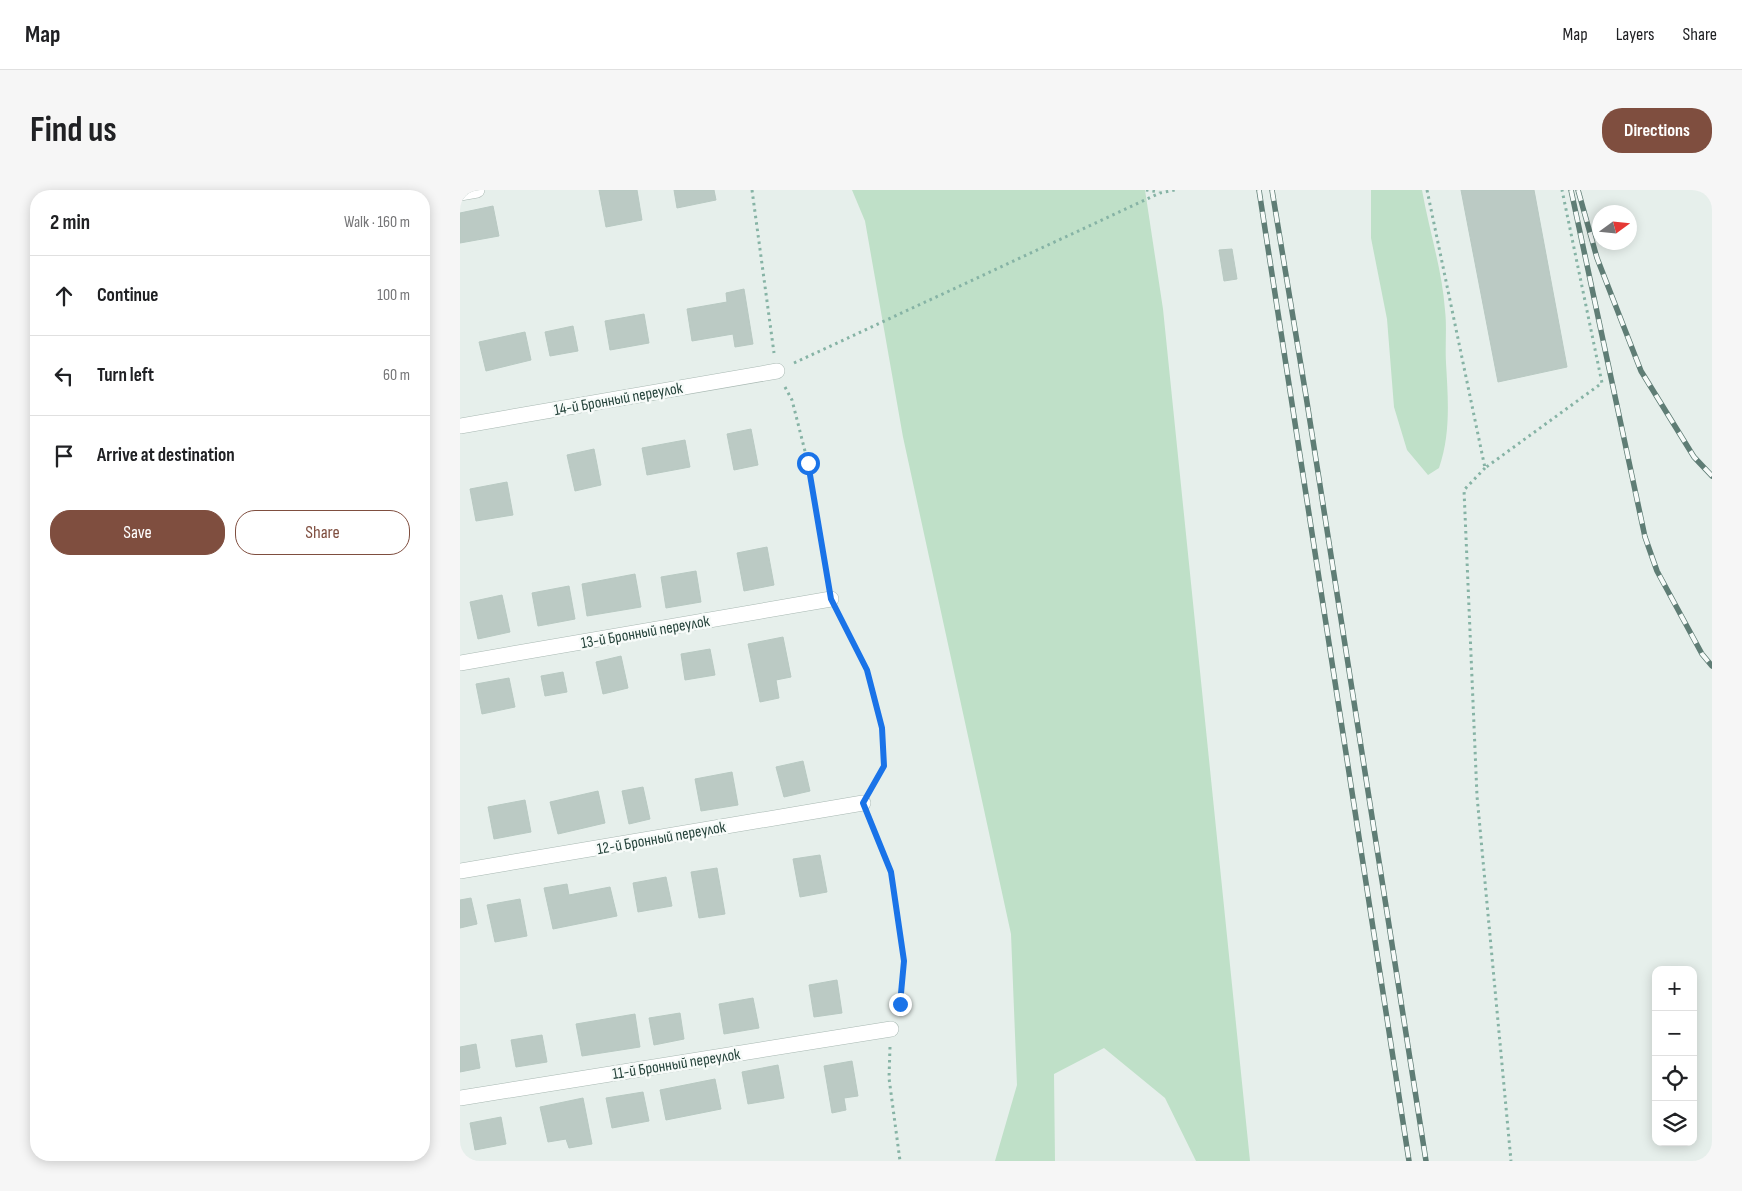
<!DOCTYPE html>
<html lang="en">
<head>
<meta charset="utf-8">
<style>
  body { margin:0; font-family:"Sofia Sans Condensed",sans-serif; background:#f6f6f6; color:#202124 }
  .controls { position:absolute; right:15px; bottom:15px; display:grid; overflow:hidden; border-radius:10px; box-shadow:0 2px 12px #0003 }
  .controls button { width:45px; height:45px; display:grid; place-items:center; padding:0; border:0; border-bottom:1px solid #e0e0e0; background:#fff; color:#202124; font:25px sans-serif }
  .compass { position:absolute; left:1132px; top:15px; width:45px; height:45px; border-radius:50%; background:#fff; box-shadow:0 2px 12px #0003; rotate:75deg }
  .stop { position:absolute; width:15px; height:15px; margin:-11px; border:4px solid #1a73e8; border-radius:50%; background:#fff }
  .stop.end { background:#1a73e8; border-color:#fff; box-shadow:0 1px 5px #0008 }
  .list { margin:0; padding:0; list-style:none }
  h2 { display:flex; justify-content:space-between; align-items:center; height:65px; margin:0; padding:0 20px; font-size:21px }
  h2 small { font-size:16px; font-weight:400; color:#757577 }
  .list li { display:grid; grid-template-columns:32px 1fr auto; gap:15px; align-items:center; box-sizing:border-box; height:80px; padding:0 20px; border-top:1px solid #e0e0e0 }
  .list b { display:block; font-size:19px; white-space:nowrap }
  .list em { font-size:16px; font-style:normal; color:#757577 }
  .actions { display:flex; gap:10px; padding:15px 20px }
  .actions a { flex:1; padding:11px 0; border:1px solid #7f4e3f; border-radius:20px; text-align:center; font-size:18px; color:#7f4e3f }
  .actions .main { background:#7f4e3f; color:#fff }
  .icon { flex:none; width:28px; height:28px; fill:none; stroke:currentColor; stroke-width:2; stroke-linecap:round; stroke-linejoin:round }
  .map { position:relative; flex:none; width:1252px; height:971px; overflow:hidden; border-radius:20px }
  header { display:flex; align-items:center; gap:30px; box-sizing:border-box; height:70px; padding:0 25px; background:#fff; border-bottom:1px solid #e0e0e0 }
  header strong { font-size:24px }
  nav { display:flex; gap:28px; margin-inline-start:auto; font-size:18px }
  .intro { display:flex; align-items:center; justify-content:space-between; box-sizing:border-box; height:120px; padding:0 30px }
  h1 { margin:0; font-size:35px }
  .button { padding:12px 22px; border-radius:20px; background:#7f4e3f; color:#fff; font-size:18px; font-weight:700 }
  main { display:flex; gap:30px; padding:0 30px }
  aside { flex:1; background:#fff; border-radius:20px; box-shadow:0 2px 12px #0003 }
  .map>svg:first-child { display:block }
  .green { fill:#bfe0c8 }
  .building { fill:#bbcac4; stroke:#b8c9c2 }
  .lines { fill:none; stroke-linecap:round; stroke-linejoin:round }
  .street-casing { stroke:#a8b8b2; stroke-width:16 }
  .path { stroke:#86b3a5; stroke-width:3; stroke-dasharray:2.5 4; stroke-linecap:butt }
  .street { stroke:#fff; stroke-width:15 }
  .rail-casing { stroke:#5f7d75; stroke-width:5.5 }
  .rail { stroke:#f7fbf9; stroke-width:4; stroke-dasharray:11; stroke-linecap:butt }
  .route { stroke:#1a73e8; stroke-width:6 }
  .labels { text-anchor:middle; stroke-width:5; stroke-linejoin:round; paint-order:stroke }
  .street-label { font-size:16px; fill:#24423a; stroke:#f7fbf9 }
</style>
</head>
<body>
<header>
<strong>Map</strong>
<nav><a>Map</a><a>Layers</a><a>Share</a></nav>
</header>
<div class="intro"><h1>Find us</h1><a class="button">Directions</a></div>
<main>
<aside>
<h2>2 min<small>Walk · 160 m</small></h2>
<ul class="list">
<li><svg class="icon" aria-label="ahead" viewBox="0 0 24 24"><path d="M12 20V5M6 11l6-6 6 6"/></svg><div><b>Continue</b></div><em>100 m</em></li>
<li><svg class="icon" aria-label="left" viewBox="0 0 24 24"><path d="M17 20v-9H6M10 6l-5 5 5 5"/></svg><div><b>Turn left</b></div><em>60 m</em></li>
<li><svg class="icon" aria-label="arrive" viewBox="0 0 24 24"><path d="M6 21V4h12l-3 4 3 4H6"/></svg><div><b>Arrive at destination</b></div></li>
</ul>
<div class="actions"><a class="main">Save</a><a>Share</a></div>
</aside>
<div class="map">
<svg width="1252" height="971" viewBox="0 0 1252 971">
  <rect width="100%" height="100%" fill="#e6efeb"/>
  <!-- green -->
  <g class="green">
    <polygon points="392,0 685,0 703,119 790,971 736,971 705,908 644,858 594,884 595,971 535,971 557,895 551,744 443,247 405,31"/>
    <path d="M911,0H962C969,40 982,79 985,120C987,137 985,155 986,173C988,208 991,244 979,278L968,285L947,260L934,217L927,129L911,48Z"/>
  </g>
  <!-- building -->
  <g class="building">
    <polygon points="139,0 177,0 182,30 146,37"/>
    <polygon points="214,0 254,0 256,10 217,18"/>
    <polygon points="1001,0 1074,0 1107,177 1038,192"/>
    <polygon points="33,16 39,46 0,53 0,23"/>
    <polygon points="772,59 777,89 764,91 759,60"/>
    <polygon points="284,99 293,154 275,157 273,144 232,151 227,119 267,112 266,103"/>
    <polygon points="184,124 189,153 150,160 145,131"/>
    <polygon points="113,136 118,161 90,166 85,142"/>
    <polygon points="65,142 71,170 26,181 19,152"/>
    <polygon points="291,239 298,275 274,280 267,244"/>
    <polygon points="225,250 230,277 187,285 182,258"/>
    <polygon points="134,259 141,295 115,301 107,265"/>
    <polygon points="47,292 53,325 16,331 10,299"/>
    <polygon points="307,357 314,395 284,401 277,363"/>
    <polygon points="236,381 241,412 206,418 201,387"/>
    <polygon points="175,384 181,417 127,426 122,394"/>
    <polygon points="109,396 115,429 78,436 72,403"/>
    <polygon points="42,405 50,442 18,449 10,412"/>
    <polygon points="323,447 331,487 316,490 319,508 300,512 288,454"/>
    <polygon points="250,459 255,485 225,490 221,464"/>
    <polygon points="161,466 168,498 143,504 136,472"/>
    <polygon points="103,482 107,502 85,506 81,486"/>
    <polygon points="49,488 55,517 22,524 16,494"/>
    <polygon points="343,571 350,601 324,607 316,577"/>
    <polygon points="272,582 278,615 241,621 235,589"/>
    <polygon points="183,597 190,629 169,634 162,601"/>
    <polygon points="138,601 145,633 98,644 90,612"/>
    <polygon points="65,610 71,642 34,649 28,617"/>
    <polygon points="360,665 367,702 340,707 333,669"/>
    <polygon points="257,678 265,724 239,728 231,682"/>
    <polygon points="206,687 212,716 178,722 173,693"/>
    <polygon points="107,694 109,705 150,697 157,726 93,739 84,698"/>
    <polygon points="11,708 17,734 0,738 0,710"/>
    <polygon points="60,709 67,746 35,752 27,715"/>
    <polygon points="377,790 382,823 354,827 349,795"/>
    <polygon points="293,808 299,838 264,844 259,814"/>
    <polygon points="220,823 224,849 194,855 189,828"/>
    <polygon points="175,824 180,857 122,866 116,834"/>
    <polygon points="82,845 87,872 56,877 51,850"/>
    <polygon points="16,854 20,878 0,882 0,857"/>
    <polygon points="392,871 398,906 384,908 386,920 372,923 364,876"/>
    <polygon points="318,875 324,908 288,914 282,882"/>
    <polygon points="255,889 261,919 206,930 200,900"/>
    <polygon points="183,902 189,931 152,938 146,908"/>
    <polygon points="123,908 132,954 109,958 106,949 88,952 80,917"/>
    <polygon points="41,927 46,954 15,960 10,933"/>
  </g>
  <g class="lines">
    <defs>
      <g id="street">
        <polyline points="0,3 17,0"/>
        <polyline points="0,236 317,181"/>
        <polyline points="0,473 371,409"/>
        <polyline points="0,681 403,613"/>
        <polyline points="0,908 431,839"/>
      </g>
    </defs>
    <!-- street casing -->
    <use href="#street" class="street-casing"/>
    <!-- path -->
    <g class="path">
      <polyline points="292,0 314,163"/>
      <polyline points="686,0 699,2"/>
      <polyline points="967,0 1025,278 1142,193 1102,0"/>
      <polyline points="334,173 700,3 715,0"/>
      <polyline points="325,197 332,210 348,273 368,391"/>
      <polyline points="1025,278 1004,300 1017,606 1051,971"/>
      <polyline points="379,425 407,480 422,538 424,576 412,597"/>
      <polyline points="409,629 431,682 444,771 440,813 437,822"/>
      <polyline points="430,857 429,888 440,971"/>
    </g>
    <!-- street -->
    <use href="#street" class="street"/>
    <defs>
      <g id="rail">
        <polyline points="799,0 949,971"/>
        <polyline points="812,0 846,206 966,971"/>
        <polyline points="1111,0 1185,347 1197,381 1242,464 1252,476"/>
        <polyline points="1118,0 1137,68 1181,181 1234,267 1252,286"/>
      </g>
    </defs>
    <!-- rail casing -->
    <use href="#rail" class="rail-casing"/>
    <!-- rail -->
    <use href="#rail" class="rail"/>
  </g>
  <g class="lines">
    <!-- route -->
    <polyline class="route" points="348,273 371,409 407,480 422,538 424,576 403,613 431,682 444,771 440,814"/>
  </g>
  <g class="labels">
    <!-- street labels -->
    <g class="street-label">
      <text transform="translate(158 208) rotate(-10)" y="6">14-й Бронный переулок</text>
      <text transform="translate(185 441) rotate(-10)" y="6">13-й Бронный переулок</text>
      <text transform="translate(201 647) rotate(-10)" y="6">12-й Бронный переулок</text>
      <text transform="translate(216 873) rotate(-9)" y="6">11-й Бронный переулок</text>
    </g>
  </g>
</svg>
<div class="controls">
<button>+</button>
<button>−</button>
<button><svg class="icon" aria-label="locate" viewBox="0 0 24 24"><circle cx="12" cy="12" r="6"/><path d="M12 2v4M12 18v4M2 12h4M18 12h4"/></svg></button>
<button><svg class="icon" aria-label="layers" viewBox="0 0 24 24"><path d="M12 4l9 5-9 5-9-5zM3 14l9 5 9-5"/></svg></button>
</div>
<svg class="compass" viewBox="-18 -18 36 36"><path d="M0-13l5 13h-10z" fill="#e53935"/><path d="M0 13l5-13h-10z" fill="#757577"/></svg>
<div class="stop" style="left:348px;top:273px"></div>
<div class="stop end" style="left:440px;top:814px"></div>
</div>
</main>
</body>
</html>
